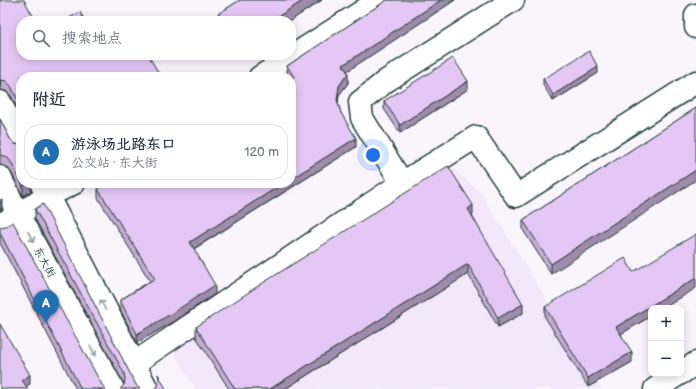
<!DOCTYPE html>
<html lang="zh">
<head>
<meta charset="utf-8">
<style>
  body { margin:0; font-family:"Balsamiq Sans","LXGW WenKai TC",sans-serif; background:#f2f2f3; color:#1f2937 }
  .controls { position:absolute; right:12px; bottom:12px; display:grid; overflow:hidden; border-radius:8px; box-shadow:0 2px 10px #0003 }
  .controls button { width:36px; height:36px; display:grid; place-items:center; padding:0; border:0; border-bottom:1px solid #e0e1e3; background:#fff; color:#1f2937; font:20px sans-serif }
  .you { position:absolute; left:373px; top:155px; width:14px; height:14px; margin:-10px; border:3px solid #fff; border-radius:50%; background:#1a73e8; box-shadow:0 0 0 6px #1a73e833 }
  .badge { display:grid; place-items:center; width:26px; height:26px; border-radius:50%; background:#1f6fb2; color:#fff; font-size:13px; font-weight:700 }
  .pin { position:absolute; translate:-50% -33px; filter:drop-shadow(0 1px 2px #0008) }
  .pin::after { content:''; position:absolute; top:21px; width:14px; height:12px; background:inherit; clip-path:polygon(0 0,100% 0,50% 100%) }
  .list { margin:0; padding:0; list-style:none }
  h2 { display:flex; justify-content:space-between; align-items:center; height:52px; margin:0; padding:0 16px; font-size:17px }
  h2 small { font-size:13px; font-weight:400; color:#747a83 }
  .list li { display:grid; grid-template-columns:26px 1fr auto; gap:12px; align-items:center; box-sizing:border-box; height:56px; margin:0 8px 8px; padding:0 8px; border:1px solid #e0e1e3; border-radius:16px }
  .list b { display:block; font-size:15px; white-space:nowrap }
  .list p { margin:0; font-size:13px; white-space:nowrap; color:#747a83 }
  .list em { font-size:13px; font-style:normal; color:#747a83 }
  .icon { flex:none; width:22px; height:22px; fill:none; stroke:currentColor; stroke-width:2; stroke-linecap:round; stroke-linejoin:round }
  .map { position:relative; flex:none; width:696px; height:389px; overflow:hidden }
  .search { position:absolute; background:#fff; box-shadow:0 2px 10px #0003; left:16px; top:16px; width:280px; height:44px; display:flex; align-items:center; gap:10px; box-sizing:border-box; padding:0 14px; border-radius:16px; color:#747a83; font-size:15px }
  .panel { position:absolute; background:#fff; box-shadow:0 2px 10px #0003; left:16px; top:72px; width:280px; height:116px; border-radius:16px }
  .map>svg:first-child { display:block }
  .built { fill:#f4e6fb }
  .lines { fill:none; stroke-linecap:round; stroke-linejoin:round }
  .minor-casing { stroke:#1f3d34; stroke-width:25 }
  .major-casing { stroke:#1f3d34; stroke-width:25 }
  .minor { stroke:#fff; stroke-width:22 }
  .major { stroke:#fff; stroke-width:22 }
  .wall { fill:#c5abd3; stroke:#1f3d34 }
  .shaded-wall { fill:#a08bac; stroke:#1f3d34 }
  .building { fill:#e5c7f5; stroke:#1f3d34 }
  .oneway { stroke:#8f9e9a }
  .labels { text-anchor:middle; stroke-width:3; stroke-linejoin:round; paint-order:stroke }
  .street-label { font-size:11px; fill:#1f3d34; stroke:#fff }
</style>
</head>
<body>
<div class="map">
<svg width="696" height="389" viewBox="0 0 696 389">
  <rect width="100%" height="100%" fill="#faf4fd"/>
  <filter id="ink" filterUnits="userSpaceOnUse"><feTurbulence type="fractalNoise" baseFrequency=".025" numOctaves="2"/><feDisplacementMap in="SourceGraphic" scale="8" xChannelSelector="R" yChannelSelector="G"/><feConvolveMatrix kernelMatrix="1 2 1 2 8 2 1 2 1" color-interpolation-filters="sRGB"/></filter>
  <g filter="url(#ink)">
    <!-- built -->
    <polygon class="built" points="448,164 481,193 601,389 196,389 171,349"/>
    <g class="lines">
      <defs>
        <g id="minor">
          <polyline points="696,15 696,27"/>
          <polyline points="260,77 380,0"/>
          <polyline points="402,183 476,137 516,196 696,82"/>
          <polyline points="0,225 48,196 74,183"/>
          <polyline points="133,364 402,183 362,118 360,102 386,81 513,0"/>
          <polyline points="681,373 696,363"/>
          <polyline points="655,389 679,374"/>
        </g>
        <g id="major">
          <polyline points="0,102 21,143"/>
          <polyline points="0,177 18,214 113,389"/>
          <polyline points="41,183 147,389"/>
        </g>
      </defs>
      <!-- minor casing -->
      <use href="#minor" class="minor-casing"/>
      <!-- major casing -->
      <use href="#major" class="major-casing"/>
      <!-- minor -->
      <use href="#minor" class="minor"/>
      <!-- major -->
      <use href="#major" class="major"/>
    </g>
    <!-- wall -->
    <g class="wall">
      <polygon points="0,0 21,55 120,56 21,77 21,116 11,96 6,91 0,90"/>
      <polygon points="240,0 322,0 290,21 218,21 218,14"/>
      <polygon points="387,0 455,0 347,71 348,83 339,95 338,103 341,113 356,147 194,249 215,294 174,321 137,343 120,309 120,300 150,281 98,198 98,189 291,183 291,77 288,77 287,75 287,66"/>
      <polygon points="598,73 553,101 543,85 543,79"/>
      <polygon points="468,89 400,133 384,109 384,101"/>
      <polygon points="696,108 551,274 523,230 523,220"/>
      <polygon points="0,119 10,139 15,144 21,145 21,183 31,183 31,191 23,196 11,172 7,167 0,165"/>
      <polygon points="35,209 136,385 124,384 35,219"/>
      <polygon points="473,215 472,216 523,313 498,327 468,274 285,389 229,389 196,337 196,327"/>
      <polygon points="0,227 102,385 106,389 76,389 0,243"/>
      <polygon points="545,307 651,308 651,316 621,334 632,362 588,387 545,317"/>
    </g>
    <!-- shaded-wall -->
    <g class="shaded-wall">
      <polygon points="304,0 322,0 290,21 271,21"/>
      <polygon points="441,0 455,0 343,74 343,65"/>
      <polygon points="598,67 598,73 553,101 553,95"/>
      <polygon points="348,73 348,83 339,95 337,110 337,100 339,86"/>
      <rect x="0" y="80" width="1" height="10"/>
      <polygon points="468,81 468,89 400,133 400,125"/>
      <polygon points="356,138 356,147 190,251 190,242 284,183 291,183 291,179"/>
      <polygon points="696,170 696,180 551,274 551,264"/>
      <polygon points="29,183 31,183 31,191 23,196 23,186"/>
      <polygon points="2,199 2,209 0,210 0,200"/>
      <polygon points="473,205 473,215 468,218 468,209"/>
      <polygon points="468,264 468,274 285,389 270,389"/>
      <polygon points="696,278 696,288 664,308 651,308 651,316 616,337 616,327"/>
      <polygon points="215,285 215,294 174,321 137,343 137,334"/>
      <polygon points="523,304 523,313 498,327 498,318"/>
      <polygon points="632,352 632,362 588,387 588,378"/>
      <polygon points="30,375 30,384 22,389 22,380"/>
    </g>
    <!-- building -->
    <g class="building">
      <polygon points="0,0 24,0 36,21 21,21 21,55 119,55 120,56 122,55 148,55 161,77 21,77 21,106 11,86 6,81 0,80"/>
      <polygon points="240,0 304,0 271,21 223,21 218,14"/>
      <polygon points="387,0 441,0 343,65 348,73 339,86 337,100 341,113 356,138 291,179 291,79 294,77 287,66"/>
      <polygon points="80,12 85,21 64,21"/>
      <polygon points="45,17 48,21 40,21"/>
      <polygon points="589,51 598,67 553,95 543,79"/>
      <polygon points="453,58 468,81 400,125 384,101"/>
      <polygon points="696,108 696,170 551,264 523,220"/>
      <polygon points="0,119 10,139 15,144 21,145 21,182 11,162 7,157 0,155"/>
      <polygon points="448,166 473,205 468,209 523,304 498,318 468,264 270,389 235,389 196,327 255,288"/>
      <polygon points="22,183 29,183 23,186"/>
      <polygon points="107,183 284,183 190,242 215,285 174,312 137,334 120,300 155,279 98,189"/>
      <polygon points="43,204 136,385 140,389 120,389 124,385 125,380 124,373 35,209"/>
      <polygon points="13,222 102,385 106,389 81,389 0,233 0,227 6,226"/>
      <polygon points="696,234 696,278 616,327 632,352 588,378 545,307 625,258 633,272"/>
      <polygon points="0,324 30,375 22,380 28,389 0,389"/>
      <polygon points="158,374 166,389 154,389 158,386 159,380"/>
    </g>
    <!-- one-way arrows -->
    <defs><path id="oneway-shaft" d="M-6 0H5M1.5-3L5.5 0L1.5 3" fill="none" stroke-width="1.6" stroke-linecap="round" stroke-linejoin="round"/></defs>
    <g class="oneway">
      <use href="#oneway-shaft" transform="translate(31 237) rotate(61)"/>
      <use href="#oneway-shaft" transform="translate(103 305) rotate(-117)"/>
      <use href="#oneway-shaft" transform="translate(93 351) rotate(62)"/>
    </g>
  </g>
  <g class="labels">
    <!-- street labels -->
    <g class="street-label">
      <text transform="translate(45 262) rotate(61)" y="4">东大街</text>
    </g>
  </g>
</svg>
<div class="controls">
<button>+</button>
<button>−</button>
</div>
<div class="you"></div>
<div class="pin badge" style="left:46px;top:323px">A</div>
<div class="search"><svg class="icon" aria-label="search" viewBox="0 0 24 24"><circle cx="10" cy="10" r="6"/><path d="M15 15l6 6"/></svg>搜索地点</div>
<section class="panel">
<h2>附近<small></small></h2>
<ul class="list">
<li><span class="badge">A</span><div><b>游泳场北路东口</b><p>公交站 · 东大街</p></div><em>120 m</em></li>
</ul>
</section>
</div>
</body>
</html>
